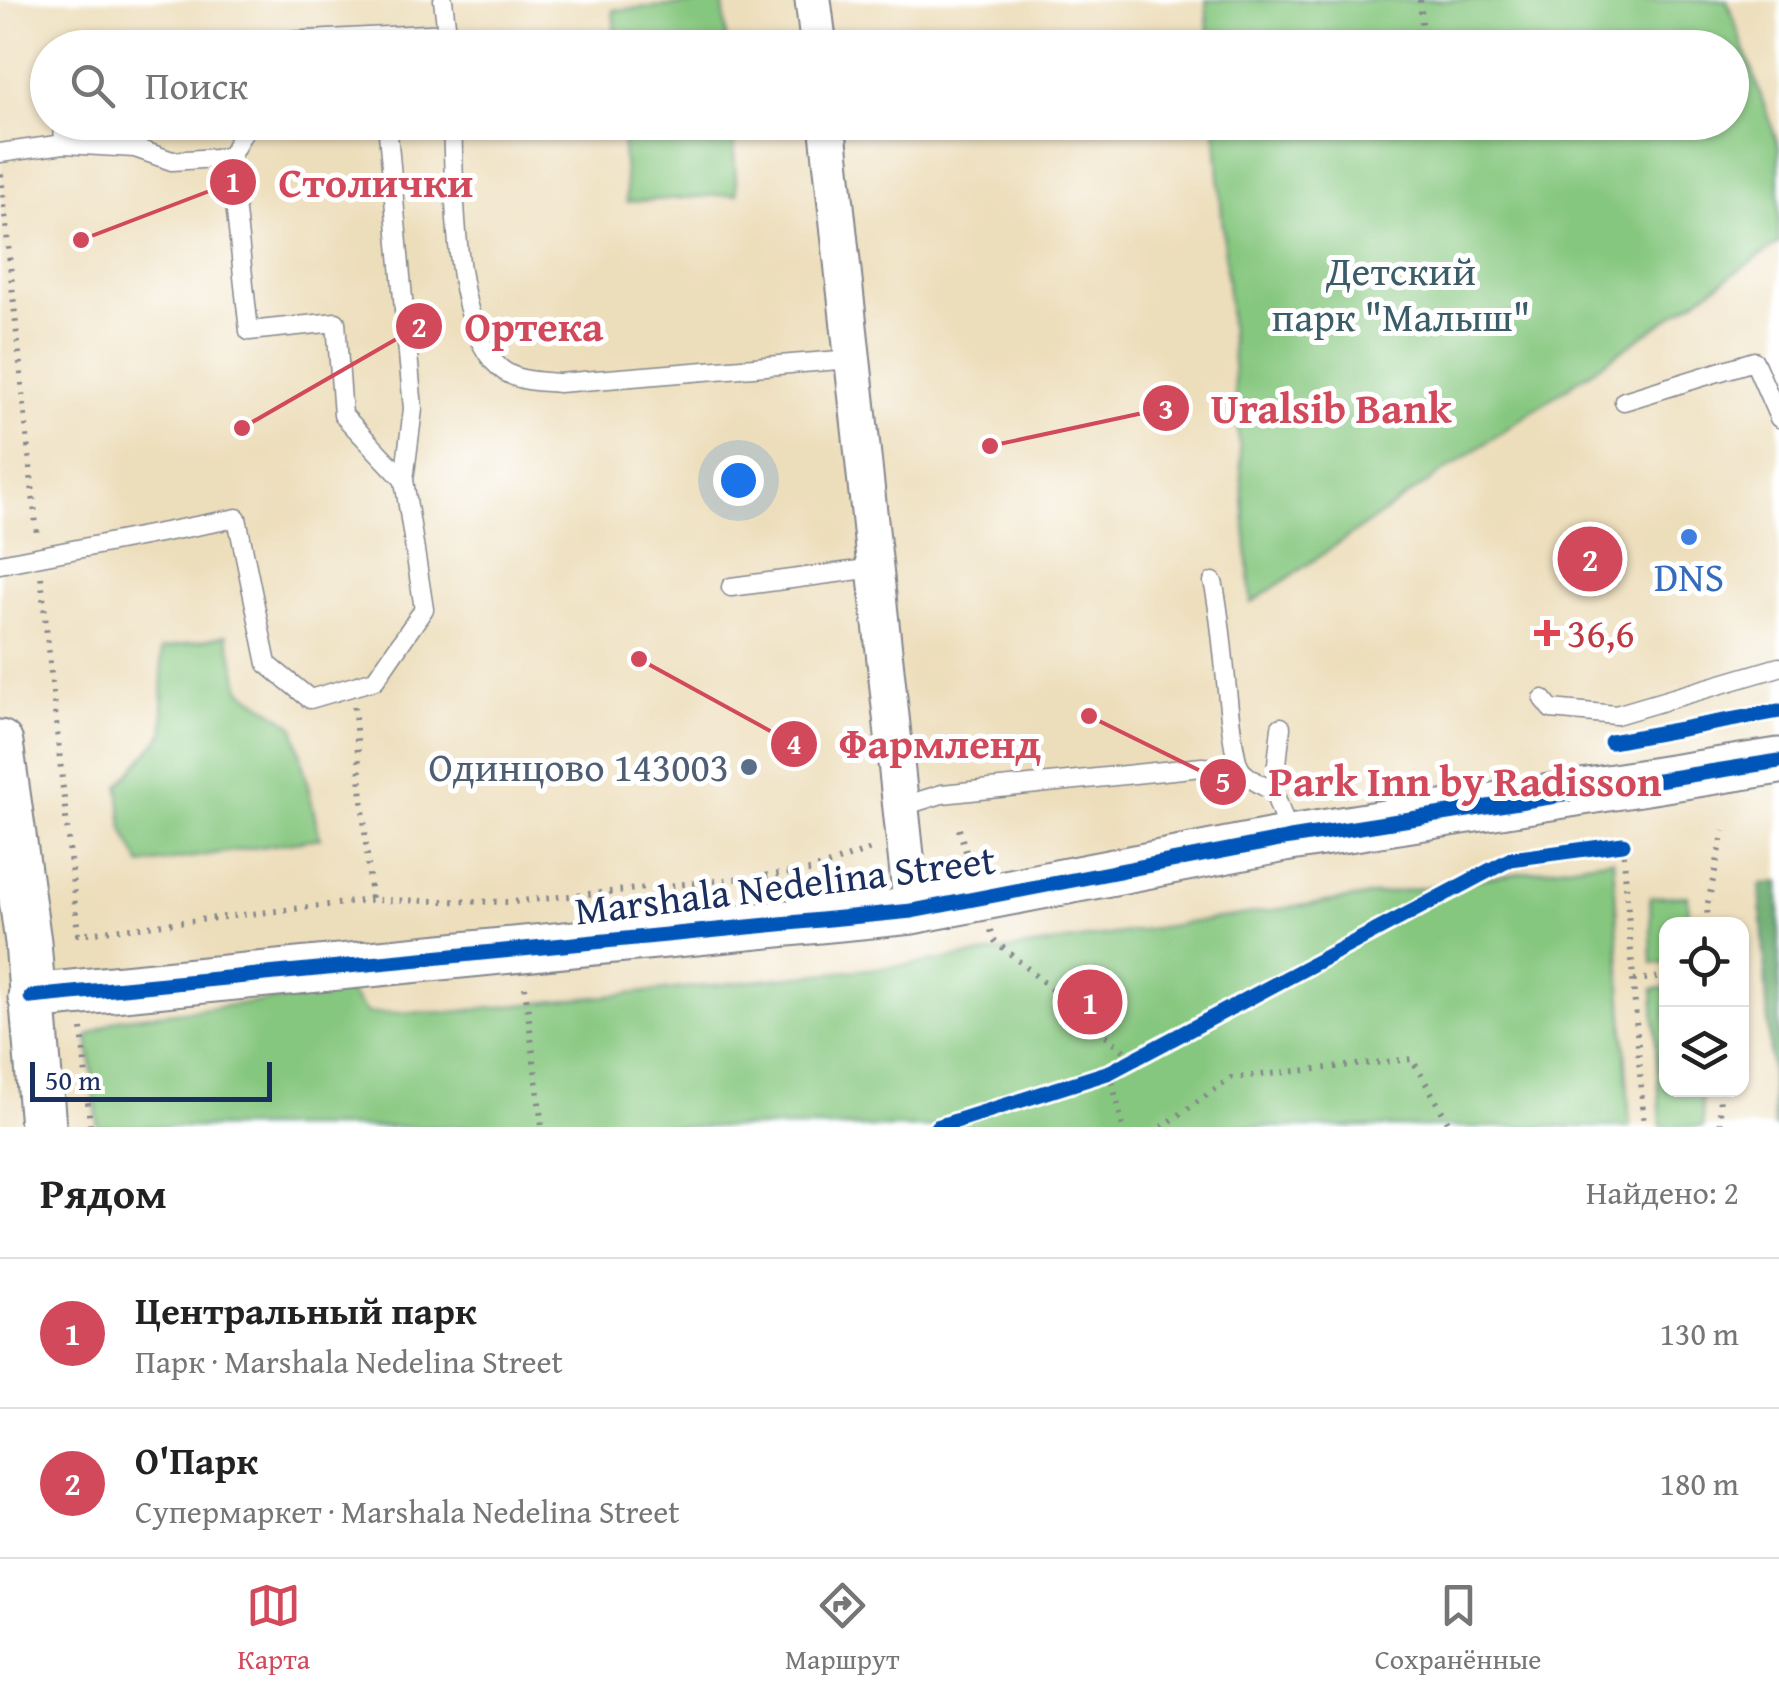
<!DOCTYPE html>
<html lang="ru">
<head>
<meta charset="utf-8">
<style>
  body { margin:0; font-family:"Gentium Book Plus",serif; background:#f6f6f6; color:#222 }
  .controls { position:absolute; right:30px; bottom:30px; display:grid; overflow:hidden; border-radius:20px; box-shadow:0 2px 8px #0004 }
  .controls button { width:90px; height:90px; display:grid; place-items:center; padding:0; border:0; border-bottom:2px solid #e0e0e0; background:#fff; color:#222; font:50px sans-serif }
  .scale { position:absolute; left:30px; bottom:25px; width:242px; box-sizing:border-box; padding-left:10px; border:5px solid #1b2f5e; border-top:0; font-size:28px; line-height:35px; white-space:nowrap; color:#1b2f5e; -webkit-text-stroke:8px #fff; paint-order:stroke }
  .you { position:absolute; left:738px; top:480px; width:35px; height:35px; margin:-25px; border:8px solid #fff; border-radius:50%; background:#1a73e8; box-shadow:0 0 0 15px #1a73e833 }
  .badge { display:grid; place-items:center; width:65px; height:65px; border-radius:50%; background:#d1495b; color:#fff; font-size:32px; font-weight:700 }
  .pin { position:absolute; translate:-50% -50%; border:5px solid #fff; box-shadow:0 2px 10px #0006 }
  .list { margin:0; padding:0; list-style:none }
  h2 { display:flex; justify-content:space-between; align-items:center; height:130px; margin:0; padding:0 40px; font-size:42px }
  h2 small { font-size:32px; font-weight:400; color:#767676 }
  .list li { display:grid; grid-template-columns:65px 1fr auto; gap:30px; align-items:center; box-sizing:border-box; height:150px; padding:0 40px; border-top:2px solid #e0e0e0 }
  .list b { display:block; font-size:38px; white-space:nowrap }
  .list p { margin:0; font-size:32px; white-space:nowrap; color:#767676 }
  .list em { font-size:32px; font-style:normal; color:#767676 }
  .icon { flex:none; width:55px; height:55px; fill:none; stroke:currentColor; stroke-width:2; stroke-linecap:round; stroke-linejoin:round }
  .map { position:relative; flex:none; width:1779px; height:1127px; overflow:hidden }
  .search { position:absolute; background:#fff; box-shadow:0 2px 8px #0004; left:30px; right:30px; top:30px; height:110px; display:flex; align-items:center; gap:25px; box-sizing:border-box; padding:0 35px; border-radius:55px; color:#767676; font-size:38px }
  .sheet { height:430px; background:#fff }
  nav { display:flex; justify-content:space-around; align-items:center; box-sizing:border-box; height:140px; border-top:2px solid #e0e0e0; background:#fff; font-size:28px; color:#767676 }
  nav a { display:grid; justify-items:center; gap:5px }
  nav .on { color:#d1495b }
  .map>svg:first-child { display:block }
  .green { fill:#86c77f; stroke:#507b6e; stroke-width:2.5 }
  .forest { fill:#6cac6e; stroke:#446e66; stroke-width:2.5 }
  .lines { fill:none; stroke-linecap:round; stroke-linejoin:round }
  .service-casing { stroke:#84868c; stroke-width:21 }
  .minor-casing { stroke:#84868c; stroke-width:39 }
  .tertiary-casing { stroke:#84868c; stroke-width:49 }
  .path { stroke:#84868c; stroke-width:6; stroke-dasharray:2.5 8; stroke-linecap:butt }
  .service { stroke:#fff; stroke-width:18 }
  .minor { stroke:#fff; stroke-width:35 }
  .tertiary { stroke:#fff; stroke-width:45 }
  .cycleway-casing { stroke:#fff; stroke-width:21 }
  .cycleway { stroke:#0057b8; stroke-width:15 }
  .shop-dot { fill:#3f7fe0; stroke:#fff; stroke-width:4 }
  .health-dot { fill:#e0444e; stroke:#fff; stroke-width:4 }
  .service-dot { fill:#5c6f8a; stroke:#fff; stroke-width:4 }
  .labels { text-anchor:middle; stroke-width:10; stroke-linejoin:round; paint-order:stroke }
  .park-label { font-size:40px; fill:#3b5d68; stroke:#fff }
  .shop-label { font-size:40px; fill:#366cbe; stroke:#fff }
  .health-label { font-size:40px; fill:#be3a42; stroke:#fff; text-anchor:start }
  .service-label { font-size:40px; fill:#4e5e75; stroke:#fff; text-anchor:end }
  .street-label { font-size:40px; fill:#1b2f5e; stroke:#fff }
  .leader { fill:none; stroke:#d1495b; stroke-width:4 }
  .callout-dot { fill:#d1495b; stroke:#fff; stroke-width:4 }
  .mark-label { font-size:30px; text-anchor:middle; font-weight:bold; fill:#fff }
  .callout-label { font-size:42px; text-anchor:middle; font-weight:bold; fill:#d1495b; stroke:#fff; stroke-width:10; stroke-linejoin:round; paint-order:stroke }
</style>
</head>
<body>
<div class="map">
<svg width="1779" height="1127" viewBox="0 0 1779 1127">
  <rect width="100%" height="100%" fill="#fff"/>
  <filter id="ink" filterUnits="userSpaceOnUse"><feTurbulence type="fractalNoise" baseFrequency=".01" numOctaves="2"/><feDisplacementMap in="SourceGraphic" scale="20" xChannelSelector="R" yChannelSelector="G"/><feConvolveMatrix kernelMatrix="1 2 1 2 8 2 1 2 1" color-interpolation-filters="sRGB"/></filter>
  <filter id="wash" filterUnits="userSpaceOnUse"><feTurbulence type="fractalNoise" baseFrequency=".0048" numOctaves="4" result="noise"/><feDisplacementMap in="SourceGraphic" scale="40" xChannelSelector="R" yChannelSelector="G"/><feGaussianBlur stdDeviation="2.25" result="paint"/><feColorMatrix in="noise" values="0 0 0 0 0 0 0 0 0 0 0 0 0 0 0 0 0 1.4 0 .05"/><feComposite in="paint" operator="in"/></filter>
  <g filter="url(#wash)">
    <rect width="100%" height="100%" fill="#eddebb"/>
    <!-- green -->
    <g class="green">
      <polygon points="1206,0 1727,0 1779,147 1779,243 1251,603 1215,123 1732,122 1732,48 1209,47"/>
      <polygon points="723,2 727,47 616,47 613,10"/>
      <polygon points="621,123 732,123 737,194 627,202"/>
      <polygon points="227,635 241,690 294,726 320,838 141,865 123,829 119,786 164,733 161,649"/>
      <polygon points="1613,859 1630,1127 98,1127 88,1036 118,1019 348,991 367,1013 452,1012 908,965"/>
      <polygon points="1688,896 1689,924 1666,924 1666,963 1652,963 1650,897"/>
      <polygon points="1666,988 1666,1090 1701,1090 1703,1127 1661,1127 1653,989"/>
    </g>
    <!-- forest -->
    <polygon class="forest" points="1779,882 1779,1127 1774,1127 1760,885"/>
  </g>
  <g filter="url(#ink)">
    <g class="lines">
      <defs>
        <g id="service">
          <polyline points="148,48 447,33 443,0"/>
          <path d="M452,122C455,184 451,326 500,368C516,382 540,381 559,383L852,359"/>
          <polyline points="64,144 135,148 172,161 230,157 247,125 262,122"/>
          <polyline points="0,153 64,144 63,122"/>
          <polyline points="230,157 249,331 336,322 343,415 404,480"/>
          <polyline points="1624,401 1754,361 1779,418"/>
          <polyline points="0,564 237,518 267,664 310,699 375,680 424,609 404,480 413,409 387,122"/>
          <path d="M1213,582C1224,619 1228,752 1241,770C1248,779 1264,786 1274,792"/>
          <polyline points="731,587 874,568"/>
          <polyline points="1543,699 1551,709 1616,715 1779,667"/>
          <polyline points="1281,727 1274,792 1290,838"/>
          <polyline points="900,807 942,794 1202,767 1241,770"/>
        </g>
        <g id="minor">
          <polyline points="813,0 819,48"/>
          <polyline points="827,122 912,911"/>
        </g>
        <g id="tertiary">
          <polyline points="0,743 28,942 43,1127"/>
          <polyline points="31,997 912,911 1290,838 1779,761"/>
        </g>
      </defs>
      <!-- service casing -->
      <use href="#service" class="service-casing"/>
      <!-- minor casing -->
      <use href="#minor" class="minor-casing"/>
      <!-- tertiary casing -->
      <use href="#tertiary" class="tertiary-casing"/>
      <!-- path -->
      <g class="path">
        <polyline points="1420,0 1424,48"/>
        <polyline points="1,174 37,535"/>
        <polyline points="41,577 78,934 371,900 512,902 810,871 874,848"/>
        <polyline points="354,707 371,900"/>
        <polyline points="959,829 969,861"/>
        <polyline points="1623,844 1644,1127"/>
        <polyline points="1708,924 1707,907 1724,831"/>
        <polyline points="991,930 994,940 1135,1060"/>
        <polyline points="1634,980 1666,977"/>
        <polyline points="525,987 542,1127"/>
        <polyline points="82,1029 90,1127"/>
        <polyline points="1110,1072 1123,1127"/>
        <polyline points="1719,1090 1721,1127"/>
        <polyline points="1162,1127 1231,1078 1412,1059 1451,1127"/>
      </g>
      <!-- service -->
      <use href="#service" class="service"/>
      <!-- minor -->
      <use href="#minor" class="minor"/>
      <!-- tertiary -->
      <use href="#tertiary" class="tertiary"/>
      <defs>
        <g id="cycleway">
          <polyline points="1611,742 1779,711"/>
          <polyline points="31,997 912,911 1290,838 1779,761"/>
          <polyline points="937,1127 1110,1072 1511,859 1623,844"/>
        </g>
      </defs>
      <!-- cycleway casing -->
      <use href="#cycleway" class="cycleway-casing"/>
      <!-- cycleway -->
      <use href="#cycleway" class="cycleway"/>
    </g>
  </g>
  <!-- markers -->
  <circle class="shop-dot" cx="1689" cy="537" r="10"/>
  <path class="health-dot" d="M1542 618h10v10h10v10h-10v10h-10v-10h-10v-10h10z"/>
  <circle class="service-dot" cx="749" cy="767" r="10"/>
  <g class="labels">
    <!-- park labels -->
    <g class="park-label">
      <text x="1401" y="285">Детский<tspan x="1401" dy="46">парк "Малыш"</tspan></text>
    </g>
    <!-- shop labels -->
    <g class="shop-label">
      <text x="1689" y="591">DNS</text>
    </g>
    <!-- health labels -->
    <g class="health-label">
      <text x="1567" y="647">36,6</text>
    </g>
    <!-- service labels -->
    <g class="service-label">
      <text x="729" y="781">Одинцово 143003</text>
    </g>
    <!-- street labels -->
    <g class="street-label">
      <text transform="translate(785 885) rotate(-7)" y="14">Marshala Nedelina Street</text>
    </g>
  </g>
  <!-- callouts -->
  <path class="leader" d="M81 240L233 182M242 428L419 326M990 446L1166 408M639 659L794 744M1089 716L1223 782"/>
  <g class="callout-dot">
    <circle cx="81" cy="240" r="10"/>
    <circle cx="242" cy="428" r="10"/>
    <circle cx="990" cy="446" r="10"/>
    <circle cx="639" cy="659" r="10"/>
    <circle cx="1089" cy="716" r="10"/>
    <circle cx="233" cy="182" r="25"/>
    <circle cx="419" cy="326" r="25"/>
    <circle cx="1166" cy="408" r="25"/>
    <circle cx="794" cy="744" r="25"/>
    <circle cx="1223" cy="782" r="25"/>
  </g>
  <g class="mark-label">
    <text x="233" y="192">1</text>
    <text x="419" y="337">2</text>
    <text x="1166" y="419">3</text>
    <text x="794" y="754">4</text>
    <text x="1223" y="792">5</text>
  </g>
  <g class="callout-label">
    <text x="376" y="197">Столички</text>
    <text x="534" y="341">Ортека</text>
    <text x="1331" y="423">Uralsib Bank</text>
    <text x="940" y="758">Фармленд</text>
    <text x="1465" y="796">Park Inn by Radisson</text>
  </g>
</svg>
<div class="controls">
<button><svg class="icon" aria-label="locate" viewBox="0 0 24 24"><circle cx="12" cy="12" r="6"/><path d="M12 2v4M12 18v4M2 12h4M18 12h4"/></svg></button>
<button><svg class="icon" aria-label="layers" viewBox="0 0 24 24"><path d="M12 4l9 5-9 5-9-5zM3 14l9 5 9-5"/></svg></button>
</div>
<div class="scale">50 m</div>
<div class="you"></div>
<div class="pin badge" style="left:1090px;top:1002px">1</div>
<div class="pin badge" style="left:1590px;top:559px">2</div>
<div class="search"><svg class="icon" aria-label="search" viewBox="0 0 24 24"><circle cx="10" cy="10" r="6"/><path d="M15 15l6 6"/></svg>Поиск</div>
</div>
<section class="sheet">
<h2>Рядом<small>Найдено: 2</small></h2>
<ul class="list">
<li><span class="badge">1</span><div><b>Центральный парк</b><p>Парк · Marshala Nedelina Street</p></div><em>130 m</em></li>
<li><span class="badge">2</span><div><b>О'Парк</b><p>Супермаркет · Marshala Nedelina Street</p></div><em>180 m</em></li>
</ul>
</section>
<nav>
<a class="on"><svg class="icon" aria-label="map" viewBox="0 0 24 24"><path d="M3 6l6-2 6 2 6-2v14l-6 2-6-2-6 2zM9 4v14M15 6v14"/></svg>Карта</a>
<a><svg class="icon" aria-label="directions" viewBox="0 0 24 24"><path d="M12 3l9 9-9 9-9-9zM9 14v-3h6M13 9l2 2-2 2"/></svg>Маршрут</a>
<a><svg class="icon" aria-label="saved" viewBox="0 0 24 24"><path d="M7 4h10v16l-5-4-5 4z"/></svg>Сохранённые</a>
</nav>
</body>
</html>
